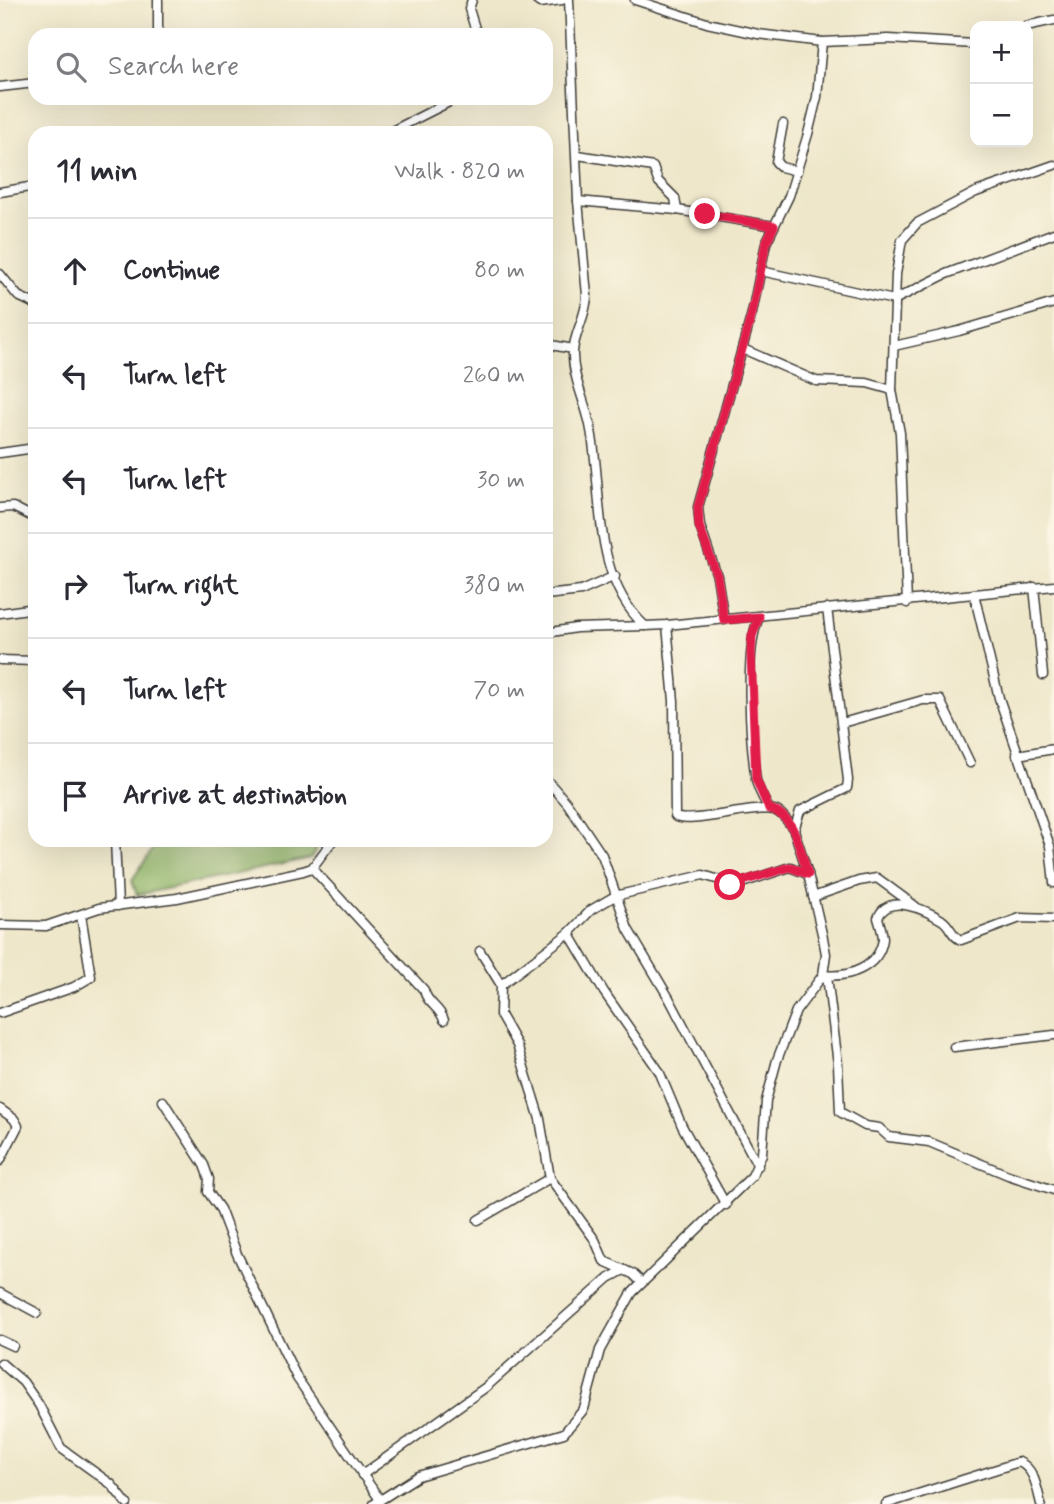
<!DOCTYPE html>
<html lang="en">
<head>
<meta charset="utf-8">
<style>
  body { margin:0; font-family:Mynerve,sans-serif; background:#f2f2f3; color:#2b2b33 }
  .controls { position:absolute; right:21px; top:21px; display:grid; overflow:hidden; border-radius:14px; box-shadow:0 7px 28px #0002 }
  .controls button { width:63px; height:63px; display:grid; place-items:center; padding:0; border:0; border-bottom:2px solid #e1e1e2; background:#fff; color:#2b2b33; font:35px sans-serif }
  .stop { position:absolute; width:21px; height:21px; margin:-16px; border:5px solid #e11d48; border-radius:50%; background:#fff }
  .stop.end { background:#e11d48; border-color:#fff; box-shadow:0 2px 7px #0008 }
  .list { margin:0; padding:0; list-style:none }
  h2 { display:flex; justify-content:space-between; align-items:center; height:91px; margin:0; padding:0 28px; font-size:30px }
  h2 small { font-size:23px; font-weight:400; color:#7c7c81 }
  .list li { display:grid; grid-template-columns:46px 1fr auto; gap:21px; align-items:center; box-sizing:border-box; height:105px; padding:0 28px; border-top:2px solid #e1e1e2 }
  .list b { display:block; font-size:26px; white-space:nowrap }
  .list em { font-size:23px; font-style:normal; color:#7c7c81 }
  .icon { flex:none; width:38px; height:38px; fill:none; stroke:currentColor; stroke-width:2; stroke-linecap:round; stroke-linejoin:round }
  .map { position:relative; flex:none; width:1054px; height:1504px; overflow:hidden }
  .search { position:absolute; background:#fff; box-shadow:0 7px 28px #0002; left:28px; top:28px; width:525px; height:77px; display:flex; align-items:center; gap:18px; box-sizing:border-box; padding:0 24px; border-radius:21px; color:#7c7c81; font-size:26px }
  .panel { position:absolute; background:#fff; box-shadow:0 7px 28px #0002; left:28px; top:126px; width:525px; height:721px; border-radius:21px }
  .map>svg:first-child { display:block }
  .forest { fill:#90b469; stroke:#566842; stroke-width:2 }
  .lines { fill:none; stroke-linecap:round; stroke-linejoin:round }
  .minor-casing { stroke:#3c3a36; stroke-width:11 }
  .minor { stroke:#fff; stroke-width:8 }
  .route { stroke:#e11d48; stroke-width:9 }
</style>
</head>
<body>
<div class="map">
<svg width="1054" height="1504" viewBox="0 0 1054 1504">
  <rect width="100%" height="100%" fill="#fcf5e5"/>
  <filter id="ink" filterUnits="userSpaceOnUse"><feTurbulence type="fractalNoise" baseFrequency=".0143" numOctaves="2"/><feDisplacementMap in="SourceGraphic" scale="14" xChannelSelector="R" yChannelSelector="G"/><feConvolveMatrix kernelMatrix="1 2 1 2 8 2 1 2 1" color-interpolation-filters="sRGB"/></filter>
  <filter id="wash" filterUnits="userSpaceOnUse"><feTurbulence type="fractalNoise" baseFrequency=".00686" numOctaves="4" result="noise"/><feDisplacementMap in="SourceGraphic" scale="28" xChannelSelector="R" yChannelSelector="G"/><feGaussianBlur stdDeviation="1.57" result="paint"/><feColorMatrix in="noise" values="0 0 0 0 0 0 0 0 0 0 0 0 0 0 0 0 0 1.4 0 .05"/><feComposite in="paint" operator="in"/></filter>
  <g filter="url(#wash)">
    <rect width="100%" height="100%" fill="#eee7ca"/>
    <!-- forest -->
    <polygon class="forest" points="159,840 322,840 311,858 137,895 132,880"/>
  </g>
  <g filter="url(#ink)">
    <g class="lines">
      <defs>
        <g id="minor">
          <polyline points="472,0 469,9 477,35"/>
          <polyline points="536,0 540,3 562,0"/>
          <path d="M569,0L578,201L587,295C587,315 574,333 573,352C572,376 585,401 590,425C604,491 590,575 645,626L667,625L1054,586"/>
          <polyline points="635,0 707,23 758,34 822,42 888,39 975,44"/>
          <polyline points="1026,26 1054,20"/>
          <polyline points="158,35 158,0"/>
          <polyline points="0,87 35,83"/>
          <polyline points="783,124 776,162 781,167 797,171"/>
          <polyline points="388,133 457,98"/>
          <polyline points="578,155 653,167 658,181 675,198 677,210"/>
          <polyline points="0,192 35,186"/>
          <polyline points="578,201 677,210 774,226"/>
          <polyline points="761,271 894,300 946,274 1054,233"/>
          <polyline points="0,274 18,296 35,304"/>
          <polyline points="546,344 573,349"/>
          <polyline points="894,346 959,331 1054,303"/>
          <polyline points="743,349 816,381 867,383 892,390"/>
          <polyline points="0,453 35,448"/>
          <polyline points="0,508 13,507 35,518"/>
          <polyline points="1034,587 1043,675"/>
          <polyline points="974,594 999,698 1050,846 1054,883"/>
          <polyline points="546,595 581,591 615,576"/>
          <polyline points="907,603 900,433 892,390 896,274 902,240 917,223 976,192 1054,165"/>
          <polyline points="0,613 35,608"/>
          <path d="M759,617C744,651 750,741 756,780C758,790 764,800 769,809"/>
          <polyline points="724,620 717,576 700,526 698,507 752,313 766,243 789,196 808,134 817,97 822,42"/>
          <path d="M667,625L674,701L675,816C685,826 755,805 774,810C783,813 789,823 794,830"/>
          <polyline points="546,633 576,628 645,626"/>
          <polyline points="0,660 35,661"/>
          <polyline points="842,723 923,700 940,700 970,763"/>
          <polyline points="1017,755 1054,749"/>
          <polyline points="546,779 567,803 602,855 628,929 669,998 758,1166"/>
          <polyline points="115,840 118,906"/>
          <path d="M312,868L424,990C427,1004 439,1006 444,1020"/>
          <polyline points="813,897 859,881 877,878 915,906"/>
          <polyline points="0,925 46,926 99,908 177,898 303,871 312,868 333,840"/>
          <polyline points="569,933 604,992 659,1071 682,1126 726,1205"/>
          <polyline points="480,951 501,985 500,1015 517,1045 540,1119 550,1178 595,1240 604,1261 633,1274 641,1282"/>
          <path d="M823,975C848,978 879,968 883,939C883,933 880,925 878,918C888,892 926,910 942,920C951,926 951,936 961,940L1020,918L1054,919"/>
          <polyline points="827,976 838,1064 840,1112 865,1126 879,1128 889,1137 929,1142 1008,1175 1054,1190"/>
          <polyline points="501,985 569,933 591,910 615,896 703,875 736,885 790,867 808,874"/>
          <polyline points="0,1013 74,987 91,977 81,915"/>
          <polyline points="954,1047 1054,1035"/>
          <polyline points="163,1101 204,1165 209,1179 208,1192 220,1209 237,1254 297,1378 380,1500"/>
          <polyline points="0,1109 14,1119 18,1126 0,1161"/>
          <polyline points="478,1220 550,1178"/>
          <polyline points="0,1293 37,1313"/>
          <polyline points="0,1340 13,1346"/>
          <polyline points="1,1363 23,1382 39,1405 61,1448 111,1484 127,1504"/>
          <polyline points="362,1475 486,1387 609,1278 624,1270"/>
          <polyline points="374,1504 418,1476 564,1433 584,1409 600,1350 632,1293 752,1176 762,1154 766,1101 777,1060 796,1011 823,975 826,954 823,938 808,874 794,830 800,811 847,788 848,780 827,608"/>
          <path d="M886,1504L1019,1462C1035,1469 1037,1489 1041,1504"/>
        </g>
      </defs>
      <!-- minor casing -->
      <use href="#minor" class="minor-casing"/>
      <!-- minor -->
      <use href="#minor" class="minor"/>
    </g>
  </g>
  <g class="lines" filter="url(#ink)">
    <!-- route -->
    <path class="route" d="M705,214L774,226L766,243L752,313L698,507L699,526L717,576L724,620L759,617L752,636L751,652L756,779L769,809C796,815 800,852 808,874L790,867L730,885"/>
  </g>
</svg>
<div class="controls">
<button>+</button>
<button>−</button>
</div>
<div class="stop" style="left:730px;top:885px"></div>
<div class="stop end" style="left:705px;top:214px"></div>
<div class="search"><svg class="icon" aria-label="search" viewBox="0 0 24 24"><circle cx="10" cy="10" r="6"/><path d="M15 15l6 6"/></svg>Search here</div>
<section class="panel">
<h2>11 min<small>Walk · 820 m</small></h2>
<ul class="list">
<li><svg class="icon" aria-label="ahead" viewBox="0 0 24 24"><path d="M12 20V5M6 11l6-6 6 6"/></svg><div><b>Continue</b></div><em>80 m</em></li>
<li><svg class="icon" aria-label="left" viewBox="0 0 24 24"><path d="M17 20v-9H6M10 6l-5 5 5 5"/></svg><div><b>Turn left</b></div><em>260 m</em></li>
<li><svg class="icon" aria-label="left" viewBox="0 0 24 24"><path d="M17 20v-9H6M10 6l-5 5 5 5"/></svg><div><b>Turn left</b></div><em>30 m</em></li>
<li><svg class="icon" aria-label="right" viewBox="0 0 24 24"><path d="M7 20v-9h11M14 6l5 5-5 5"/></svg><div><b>Turn right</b></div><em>380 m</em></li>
<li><svg class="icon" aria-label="left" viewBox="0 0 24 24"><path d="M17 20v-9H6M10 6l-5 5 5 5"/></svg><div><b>Turn left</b></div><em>70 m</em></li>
<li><svg class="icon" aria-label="arrive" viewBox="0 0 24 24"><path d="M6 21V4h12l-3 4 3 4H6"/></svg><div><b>Arrive at destination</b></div></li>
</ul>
</section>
</div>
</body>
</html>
